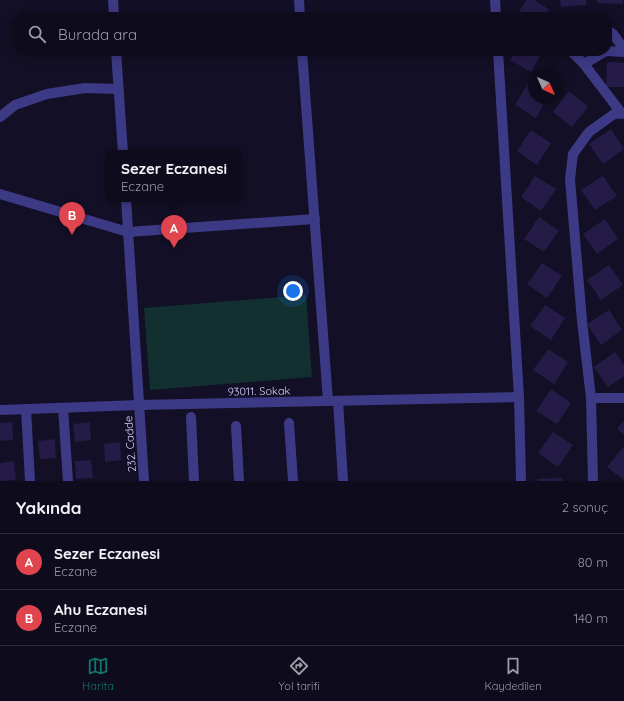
<!DOCTYPE html>
<html lang="tr">
<head>
<meta charset="utf-8">
<style>
  body { margin:0; font-family:Quicksand,sans-serif; background:#171425; color:#f1f3f6 }
  .compass { position:absolute; left:528px; top:68px; width:36px; height:36px; border-radius:50%; background:#0e0b1c; box-shadow:0 2px 10px #0003; rotate:135deg }
  .you { position:absolute; left:293px; top:291px; width:14px; height:14px; margin:-10px; border:3px solid #fff; border-radius:50%; background:#1a73e8; box-shadow:0 0 0 6px #1a73e833 }
  .badge { display:grid; place-items:center; width:26px; height:26px; border-radius:50%; background:#0f766e; color:#fff; font-size:13px; font-weight:700 }
  .pin { position:absolute; translate:-50% -33px; filter:drop-shadow(0 1px 2px #0008) }
  .pin::after { content:''; position:absolute; top:21px; width:14px; height:12px; background:inherit; clip-path:polygon(0 0,100% 0,50% 100%) }
  .popup { position:absolute; left:106px; top:150px; width:136px; height:52px; box-sizing:border-box; display:grid; place-content:center; border-radius:8px; background:#0e0b1c; filter:drop-shadow(0 1px 3px #0005); font-size:13px; white-space:nowrap; color:#9b9ba3 }
  .popup b { font-size:15px; color:#f1f3f6 }
  .popup::after { content:''; position:absolute; left:50%; top:100%; margin-left:-8px; border:8px solid transparent; border-top-color:#0e0b1c }
  .list { margin:0; padding:0; list-style:none }
  h2 { display:flex; justify-content:space-between; align-items:center; height:52px; margin:0; padding:0 16px; font-size:17px }
  h2 small { font-size:13px; font-weight:400; color:#9b9ba3 }
  .list li { display:grid; grid-template-columns:26px 1fr auto; gap:12px; align-items:center; box-sizing:border-box; height:56px; padding:0 16px; border-top:1px solid #2e2b3b }
  .list b { display:block; font-size:15px; white-space:nowrap }
  .list p { margin:0; font-size:13px; white-space:nowrap; color:#9b9ba3 }
  .list em { font-size:13px; font-style:normal; color:#9b9ba3 }
  .icon { flex:none; width:22px; height:22px; fill:none; stroke:currentColor; stroke-width:2; stroke-linecap:round; stroke-linejoin:round }
  .map { position:relative; flex:none; width:624px; height:481px; overflow:hidden }
  .search { position:absolute; background:#0e0b1c; box-shadow:0 2px 10px #0003; left:12px; right:12px; top:12px; height:44px; display:flex; align-items:center; gap:10px; box-sizing:border-box; padding:0 14px; border-radius:16px; color:#9b9ba3; font-size:15px }
  .sheet { height:164px; background:#0e0b1c }
  nav { display:flex; justify-content:space-around; align-items:center; box-sizing:border-box; height:56px; border-top:1px solid #2e2b3b; background:#0e0b1c; font-size:11px; color:#9b9ba3 }
  nav a { display:grid; justify-items:center; gap:2px }
  nav .on { color:#0f766e }
  .map>svg:first-child { display:block }
  .green { fill:#12302f }
  .building { fill:#241b47 }
  .lines { fill:none; stroke-linecap:round; stroke-linejoin:round }
  .minor { stroke:#3d3a85; stroke-width:10 }
  .labels { text-anchor:middle; stroke-width:3; stroke-linejoin:round; paint-order:stroke }
  .street-label { font-size:11px; fill:#d9d4ff; stroke:#130f26 }
</style>
</head>
<body>
<div class="map">
<svg width="624" height="481" viewBox="0 0 624 481">
  <rect width="100%" height="100%" fill="#130f26"/>
  <!-- green -->
  <polygon class="green" points="306,295 312,377 150,390 144,308"/>
  <!-- building -->
  <g class="building">
    <polygon points="526,0 534,0 549,9 544,17 516,17"/>
    <polygon points="560,0 586,0 586,5 561,7"/>
    <polygon points="597,0 623,0 623,4 597,3"/>
    <polygon points="515,51 543,51 531,72 510,60"/>
    <polygon points="607,62 624,63 624,87 606,87"/>
    <polygon points="528,83 534,87 534,98 547,98 536,118 515,105"/>
    <polygon points="569,91 588,107 572,127 553,112"/>
    <polygon points="611,129 624,149 603,164 589,144"/>
    <polygon points="531,130 551,143 537,165 517,151"/>
    <polygon points="535,176 556,189 541,211 521,197"/>
    <polygon points="603,176 617,196 595,210 581,190"/>
    <polygon points="539,217 559,231 544,252 524,239"/>
    <polygon points="605,219 618,239 597,254 583,234"/>
    <polygon points="542,263 562,276 547,298 527,284"/>
    <polygon points="609,265 623,285 601,300 587,280"/>
    <polygon points="545,305 565,318 551,340 530,326"/>
    <polygon points="609,310 622,330 601,345 587,324"/>
    <polygon points="548,349 568,362 554,384 533,370"/>
    <polygon points="615,352 624,365 624,376 608,387 594,367"/>
    <polygon points="551,389 571,403 557,424 536,411"/>
    <polygon points="624,420 624,435 617,429"/>
    <polygon points="12,422 13,440 0,441 0,423"/>
    <polygon points="90,422 91,440 75,442 73,424"/>
    <polygon points="553,432 573,445 558,467 538,453"/>
    <polygon points="55,439 56,458 40,459 38,441"/>
    <polygon points="120,442 121,460 105,462 104,444"/>
    <polygon points="623,447 624,447 624,480 607,467"/>
    <polygon points="91,460 93,478 76,479 75,461"/>
    <polygon points="14,461 16,480 0,481 0,463"/>
    <polygon points="562,478 562,481 538,481 537,479"/>
  </g>
  <g class="lines">
    <!-- minor -->
    <g class="minor">
      <polyline points="113,0 114,17"/>
      <polyline points="299,0 300,17"/>
      <polyline points="495,0 496,17"/>
      <polyline points="607,30 613,34 624,49"/>
      <polyline points="116,51 123,153"/>
      <polyline points="302,51 328,401"/>
      <polyline points="498,51 519,397 521,481"/>
      <polyline points="571,51 584,64"/>
      <polyline points="606,51 584,64 622,114"/>
      <polyline points="607,51 624,52"/>
      <polyline points="0,117 15,105 47,94 85,88 118,89"/>
      <polyline points="0,194 128,232 315,219"/>
      <polyline points="126,199 144,481"/>
      <polyline points="591,398 624,398"/>
      <polyline points="338,401 343,481"/>
      <polyline points="63,408 68,481"/>
      <polyline points="26,409 30,481"/>
      <polyline points="0,410 139,405 519,397"/>
      <polyline points="191,417 194,481"/>
      <polyline points="289,423 293,481"/>
      <polyline points="236,426 239,481"/>
      <polyline points="593,481 591,398 582,321 570,179 573,154 589,132 614,114 624,113"/>
    </g>
  </g>
  <g class="labels">
    <!-- street labels -->
    <g class="street-label">
      <text transform="translate(259 391) rotate(-1)" y="4">93011. Sokak</text>
      <text transform="translate(130 444) rotate(-94)" y="4">232. Cadde</text>
    </g>
  </g>
</svg>
<svg class="compass" viewBox="-18 -18 36 36"><path d="M0-13l5 13h-10z" fill="#e53935"/><path d="M0 13l5-13h-10z" fill="#9b9ba3"/></svg>
<div class="you"></div>
<div class="pin badge" style="left:174px;top:248px;background:#e0444e">A</div>
<div class="popup"><b>Sezer Eczanesi</b>Eczane</div>
<div class="pin badge" style="left:72px;top:235px;background:#e0444e">B</div>
<div class="search"><svg class="icon" aria-label="search" viewBox="0 0 24 24"><circle cx="10" cy="10" r="6"/><path d="M15 15l6 6"/></svg>Burada ara</div>
</div>
<section class="sheet">
<h2>Yakında<small>2 sonuç</small></h2>
<ul class="list">
<li><span class="badge" style="background:#e0444e">A</span><div><b>Sezer Eczanesi</b><p>Eczane</p></div><em>80 m</em></li>
<li><span class="badge" style="background:#e0444e">B</span><div><b>Ahu Eczanesi</b><p>Eczane</p></div><em>140 m</em></li>
</ul>
</section>
<nav>
<a class="on"><svg class="icon" aria-label="map" viewBox="0 0 24 24"><path d="M3 6l6-2 6 2 6-2v14l-6 2-6-2-6 2zM9 4v14M15 6v14"/></svg>Harita</a>
<a><svg class="icon" aria-label="directions" viewBox="0 0 24 24"><path d="M12 3l9 9-9 9-9-9zM9 14v-3h6M13 9l2 2-2 2"/></svg>Yol tarifi</a>
<a><svg class="icon" aria-label="saved" viewBox="0 0 24 24"><path d="M7 4h10v16l-5-4-5 4z"/></svg>Kaydedilen</a>
</nav>
</body>
</html>
